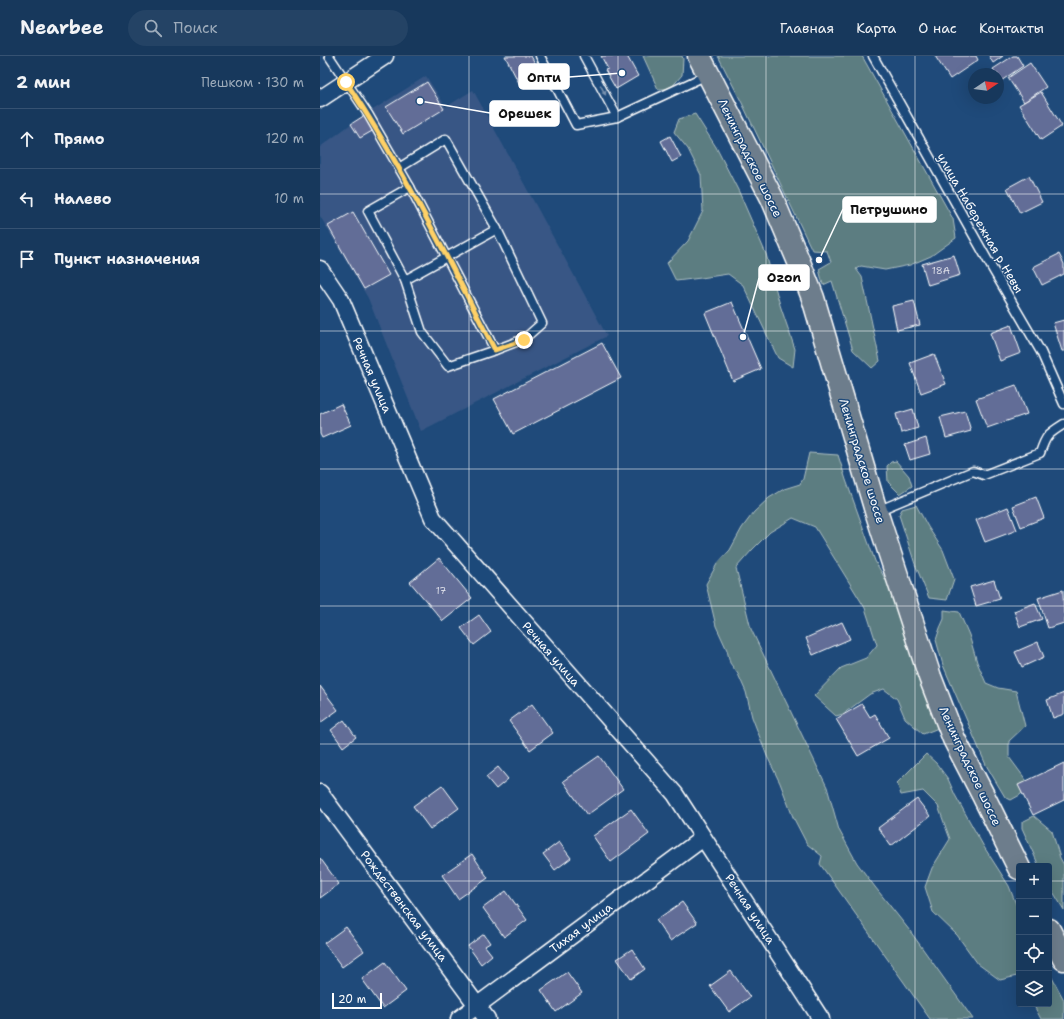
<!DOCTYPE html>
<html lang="ru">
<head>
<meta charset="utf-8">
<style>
  body { margin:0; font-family:"Shantell Sans",sans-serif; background:#244365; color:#f1f3f6 }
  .controls { position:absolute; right:12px; bottom:12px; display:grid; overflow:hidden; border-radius:4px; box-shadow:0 4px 16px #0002 }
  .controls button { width:36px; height:36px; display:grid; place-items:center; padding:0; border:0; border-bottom:1px solid #365272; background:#17385c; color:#f1f3f6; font:20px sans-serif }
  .compass { position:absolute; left:648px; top:12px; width:36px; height:36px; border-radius:50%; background:#17385c; box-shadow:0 4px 16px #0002; rotate:77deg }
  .scale { position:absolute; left:12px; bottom:10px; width:50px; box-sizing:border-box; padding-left:4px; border:2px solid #fff; border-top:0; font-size:11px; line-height:14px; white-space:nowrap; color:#fff; -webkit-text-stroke:3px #1f4a7a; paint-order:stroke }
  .stop { position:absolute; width:12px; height:12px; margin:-9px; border:3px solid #ffd166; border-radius:50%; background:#fff }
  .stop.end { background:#ffd166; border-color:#fff; box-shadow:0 1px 4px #0008 }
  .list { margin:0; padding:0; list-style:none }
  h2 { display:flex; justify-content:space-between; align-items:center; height:52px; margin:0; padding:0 16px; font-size:17px }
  h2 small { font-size:13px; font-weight:400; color:#9eacbb }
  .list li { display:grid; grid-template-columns:26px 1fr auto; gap:12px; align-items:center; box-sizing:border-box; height:60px; padding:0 16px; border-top:1px solid #365272 }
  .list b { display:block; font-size:15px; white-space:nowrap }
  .list em { font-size:13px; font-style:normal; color:#9eacbb }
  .icon { flex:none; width:22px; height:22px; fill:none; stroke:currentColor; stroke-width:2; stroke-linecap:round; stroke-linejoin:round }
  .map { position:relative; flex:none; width:744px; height:963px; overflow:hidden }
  header { display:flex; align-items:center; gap:24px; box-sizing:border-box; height:56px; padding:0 20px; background:#17385c; border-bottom:1px solid #365272 }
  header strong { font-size:19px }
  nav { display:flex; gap:22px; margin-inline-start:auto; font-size:14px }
  .search { width:280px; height:36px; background:#244365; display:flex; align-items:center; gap:10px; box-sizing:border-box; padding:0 14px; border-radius:22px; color:#9eacbb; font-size:15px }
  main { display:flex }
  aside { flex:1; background:#17385c }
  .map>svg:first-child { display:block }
  .built { fill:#375785 }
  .green { fill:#5b7d81; stroke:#adbec0 }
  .building { fill:#626d97; stroke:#fff }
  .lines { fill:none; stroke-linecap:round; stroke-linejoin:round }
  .lane-casing { stroke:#fff; stroke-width:11 }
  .street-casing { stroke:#fff; stroke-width:19 }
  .primary-casing { stroke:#fff; stroke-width:25 }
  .lane { stroke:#1f4a7a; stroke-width:8 }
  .street { stroke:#1f4a7a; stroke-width:16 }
  .primary { stroke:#6d7d8c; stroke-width:22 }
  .oneway { fill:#7992af }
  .route { stroke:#ffd166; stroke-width:5 }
  .grid { fill:none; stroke:#fff; stroke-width:1; stroke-opacity:0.55 }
  .labels { text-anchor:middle; stroke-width:3; stroke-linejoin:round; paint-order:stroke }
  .number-label { font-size:10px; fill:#d8dae5 }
  .street-label { font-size:12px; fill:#fff; stroke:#1f4a7a }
  .leader { fill:none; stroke:#fff; stroke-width:1.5 }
  .callout-dot { fill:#fff; stroke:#1f4a7a; stroke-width:1.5 }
  .callout { fill:#fff; stroke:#fff; stroke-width:1.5 }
  .callout-label { font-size:13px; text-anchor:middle; font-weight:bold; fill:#111 }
</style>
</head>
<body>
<header>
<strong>Nearbee</strong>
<div class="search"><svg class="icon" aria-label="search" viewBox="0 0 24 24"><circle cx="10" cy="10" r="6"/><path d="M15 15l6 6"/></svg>Поиск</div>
<nav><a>Главная</a><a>Карта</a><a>О нас</a><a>Контакты</a></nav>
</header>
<main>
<aside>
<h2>2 мин<small>Пешком · 130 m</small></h2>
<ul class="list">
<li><svg class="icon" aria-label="ahead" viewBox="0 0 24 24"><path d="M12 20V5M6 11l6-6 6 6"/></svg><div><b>Прямо</b></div><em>120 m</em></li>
<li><svg class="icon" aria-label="left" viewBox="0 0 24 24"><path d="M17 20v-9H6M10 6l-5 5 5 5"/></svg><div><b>Налево</b></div><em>10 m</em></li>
<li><svg class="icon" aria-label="arrive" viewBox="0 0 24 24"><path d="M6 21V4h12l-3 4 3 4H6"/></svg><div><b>Пункт назначения</b></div></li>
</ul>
</aside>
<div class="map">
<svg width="744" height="963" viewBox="0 0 744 963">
  <rect width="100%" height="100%" fill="#1f4a7a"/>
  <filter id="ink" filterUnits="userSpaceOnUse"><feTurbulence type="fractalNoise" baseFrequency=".025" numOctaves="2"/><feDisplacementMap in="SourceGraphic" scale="8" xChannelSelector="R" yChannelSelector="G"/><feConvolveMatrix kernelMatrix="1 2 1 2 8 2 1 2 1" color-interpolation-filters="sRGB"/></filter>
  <g filter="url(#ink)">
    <!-- built -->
    <polygon class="built" points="106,20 126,51 153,34 287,280 101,375 48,242 0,160 0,91 31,68"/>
    <!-- green -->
    <g class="green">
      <polygon points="323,0 362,0 363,3 362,19 350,33 338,33"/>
      <polygon points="398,0 542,0 633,163 636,182 611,200 590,209 565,214 541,210 536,213 542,221 560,305 552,312 533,294 512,225 503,229 499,213 511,206 507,195 492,194 422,47"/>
      <polygon points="375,58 396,91 419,136 446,198 460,249 475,293 473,311 458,302 423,229 408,218 381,222 356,225 347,207 368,185 383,155 381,119 368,93 354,76 359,63"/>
      <polygon points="489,397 518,399 526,424 555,505 572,535 621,671 603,678 585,662 577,643 564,633 550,638 523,658 516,660 494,640 521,612 546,602 557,589 545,552 495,471 473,462 450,476 432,494 416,512 431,573 507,731 519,774 537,807 555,831 590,875 653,963 610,963 500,808 502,800 487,788 473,761 460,727 447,700 432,661 426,636 418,618 410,607 407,594 396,570 386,528 397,508 410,494 422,472 434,456 449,442 464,433 480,428 483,423"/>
      <polygon points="576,405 589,420 592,430 580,438 568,426 567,410 571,406"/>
      <polygon points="596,449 608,471 623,494 634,523 627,544 609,542 595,508 579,459 582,453"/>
      <polygon points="624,554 639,556 649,579 657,606 666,627 678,632 696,635 705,670 689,685 689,701 706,724 706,732 700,739 691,744 685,741 666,709 623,609 616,584 620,572 624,563"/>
      <polygon points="606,698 616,707 628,723 635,739 664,791 689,830 699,856 699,923 697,920 680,924 658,908 637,879 613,856 605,831 612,812 630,783 618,750 603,735 581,739 577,727"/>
      <polygon points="714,760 732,775 740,802 744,809 744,854 729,829 729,810 719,810 702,772 702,766"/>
      <polygon points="729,916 744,944 744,963 721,963 713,948 729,948"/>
    </g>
    <!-- building -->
    <g class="building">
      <polygon points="185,0 211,0 221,18 200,29"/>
      <polygon points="281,0 307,0 318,20 296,33 285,14 288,13"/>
      <polygon points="615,0 656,0 658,4 630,23"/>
      <polygon points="669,0 683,0 673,7"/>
      <polygon points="693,0 697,0 703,10 681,25 678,21 678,18 676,18 673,13"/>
      <polygon points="710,7 726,31 704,46 688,22"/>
      <polygon points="107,26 124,53 83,78 66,51"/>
      <polygon points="721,36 742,70 721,84 699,49"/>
      <polygon points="45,59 54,74 40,82 31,68"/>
      <polygon points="350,80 361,101 352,106 341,85"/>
      <polygon points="709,120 722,146 700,157 687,132"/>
      <polygon points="33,156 69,219 44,233 8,170"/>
      <polygon points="739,198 744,208 744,218 722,229 713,211"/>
      <polygon points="634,199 640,219 608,229 602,208"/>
      <polygon points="594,245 600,269 577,274 572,250"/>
      <polygon points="412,246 441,313 413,325 385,257"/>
      <polygon points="744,264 744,295 742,295 733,267"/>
      <polygon points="691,269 701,297 680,305 670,277"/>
      <polygon points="282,287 301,322 193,378 174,343"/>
      <polygon points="614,298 626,328 601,337 590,307"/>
      <polygon points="696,329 707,358 667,372 656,343"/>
      <polygon points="21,348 31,369 2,382 0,378 0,358"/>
      <polygon points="593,353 598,372 581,377 576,358"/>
      <polygon points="645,355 651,375 626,382 620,361"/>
      <polygon points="606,382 610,398 590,404 585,389"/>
      <polygon points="716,441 724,462 701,471 693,450"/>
      <polygon points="688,451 697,474 665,486 656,464"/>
      <polygon points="119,502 152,542 123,565 90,526"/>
      <polygon points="674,524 680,543 656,550 650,531"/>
      <polygon points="743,534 744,567 728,572 718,542"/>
      <polygon points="715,547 722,563 700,571 694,555"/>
      <polygon points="159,559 171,576 154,589 141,572"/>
      <polygon points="522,566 530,583 493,599 486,582"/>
      <polygon points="718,586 724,601 702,611 695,596"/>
      <polygon points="0,630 18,654 0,667"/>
      <polygon points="744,637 744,658 733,662 727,644"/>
      <polygon points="212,648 233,677 210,694 189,665"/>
      <polygon points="542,648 550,661 555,658 569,682 538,700 516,663"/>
      <polygon points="24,664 36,681 23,691 11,674"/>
      <polygon points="279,700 303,733 267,759 243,725"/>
      <polygon points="744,707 744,744 713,759 698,729"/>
      <polygon points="178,711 188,723 176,733 166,721"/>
      <polygon points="122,729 139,752 110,773 93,750"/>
      <polygon points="597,743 610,760 571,790 558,772"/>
      <polygon points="311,753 329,778 291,806 273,780"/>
      <polygon points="239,786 251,802 235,814 223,798"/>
      <polygon points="152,798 168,822 138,843 122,819"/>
      <polygon points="0,802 19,828 0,842"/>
      <polygon points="186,835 207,864 184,881 163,852"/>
      <polygon points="362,846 377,867 350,885 336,864"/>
      <polygon points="26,871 44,895 22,911 4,887"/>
      <polygon points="164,878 170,887 165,890 172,899 161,908 148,890"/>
      <polygon points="312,893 325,913 311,923 297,903"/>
      <polygon points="65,906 86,935 63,952 42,923"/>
      <polygon points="411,915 430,941 409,956 390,930"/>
      <polygon points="247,916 262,937 236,956 221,934"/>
    </g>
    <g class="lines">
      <defs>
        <g id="lane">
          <polyline points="9,0 48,58 90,131 175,294"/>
          <polyline points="220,0 256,69 297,61"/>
          <polyline points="264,0 297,61 387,19"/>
          <polyline points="553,0 672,212 721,296 744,348"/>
          <polyline points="79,112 126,83 177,173 222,267 204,283 175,294 128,310 102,276 85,224 48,155 90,131"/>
          <polyline points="85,224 177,173"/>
          <path d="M557,455L653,415L664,419L720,397C726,379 728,378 744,368"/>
        </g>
        <g id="street">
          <polyline points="0,43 65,0"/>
          <polyline points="0,213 21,244 113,462 355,738 501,963"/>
          <polyline points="0,737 167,963"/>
          <polyline points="139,963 383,782"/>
        </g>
        <g id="primary">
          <polyline points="379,0 452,142 479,206 493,242 556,455 610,621 634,683 663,739 699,812"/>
          <polyline points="729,874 744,903"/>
        </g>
      </defs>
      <!-- lane casing -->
      <use href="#lane" class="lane-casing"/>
      <!-- street casing -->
      <use href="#street" class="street-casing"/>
      <!-- primary casing -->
      <use href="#primary" class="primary-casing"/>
      <!-- lane -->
      <use href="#lane" class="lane"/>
      <!-- street -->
      <use href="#street" class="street"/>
      <!-- primary -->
      <use href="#primary" class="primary"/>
    </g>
    <!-- one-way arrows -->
    <defs><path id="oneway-solid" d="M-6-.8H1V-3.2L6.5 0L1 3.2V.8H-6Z"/></defs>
    <use class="oneway" href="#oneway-solid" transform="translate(283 34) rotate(62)"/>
  </g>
  <g class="lines" filter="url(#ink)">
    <!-- route -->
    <path class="route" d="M26,26C83,111 128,204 175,294L204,284"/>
  </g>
  <!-- grid -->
  <path class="grid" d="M149,0V963M298,0V963M446,0V963M595,0V963M0,138H744M0,275H744M0,413H744M0,550H744M0,688H744M0,825H699M729,825H744"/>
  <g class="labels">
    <!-- number labels -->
    <g class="number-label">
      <text x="621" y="218">18А</text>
      <text x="121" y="538">17</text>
    </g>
    <!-- street labels -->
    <g class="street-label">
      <text transform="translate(430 102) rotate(64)" y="4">Ленинградское шоссе</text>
      <text transform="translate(660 167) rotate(60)" y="4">улица Набережная р Невы</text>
      <text transform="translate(52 319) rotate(67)" y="4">Речная улица</text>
      <text transform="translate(542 405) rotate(73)" y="4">Ленинградское шоссе</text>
      <text transform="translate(231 598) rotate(49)" y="4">Речная улица</text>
      <text transform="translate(650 710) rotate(65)" y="4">Ленинградское шоссе</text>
      <text transform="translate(84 850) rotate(53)" y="4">Рождественская улица</text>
      <text transform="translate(430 853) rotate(57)" y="4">Речная улица</text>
      <text transform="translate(261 872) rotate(-37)" y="4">Тихая улица</text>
    </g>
  </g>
  <!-- callouts -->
  <path class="leader" d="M302 17L249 21M100 45L170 57M499 204L523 153M423 281L439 222"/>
  <g class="callout-dot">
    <circle cx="302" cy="17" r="4"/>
    <circle cx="100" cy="45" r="4"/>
    <circle cx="499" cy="204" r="4"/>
    <circle cx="423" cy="281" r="4"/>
  </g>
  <g class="callout">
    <rect x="199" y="8" width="50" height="25" rx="4"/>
    <rect x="170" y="45" width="69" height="25" rx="4"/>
    <rect x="523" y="141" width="93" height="25" rx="4"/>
    <rect x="439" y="209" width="50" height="25" rx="4"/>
  </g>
  <g class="callout-label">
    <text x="224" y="26">Опти</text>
    <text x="205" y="62">Орешек</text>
    <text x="569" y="158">Петрушино</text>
    <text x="464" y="226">Ozon</text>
  </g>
</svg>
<div class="controls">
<button>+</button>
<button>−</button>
<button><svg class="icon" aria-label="locate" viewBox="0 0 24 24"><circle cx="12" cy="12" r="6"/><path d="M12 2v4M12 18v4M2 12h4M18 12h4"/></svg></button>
<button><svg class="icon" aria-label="layers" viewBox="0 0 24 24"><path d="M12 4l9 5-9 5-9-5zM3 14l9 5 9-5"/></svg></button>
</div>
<svg class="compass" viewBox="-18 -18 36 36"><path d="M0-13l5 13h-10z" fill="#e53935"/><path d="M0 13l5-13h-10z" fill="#9eacbb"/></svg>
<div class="scale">20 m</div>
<div class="stop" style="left:26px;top:26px"></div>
<div class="stop end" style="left:204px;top:284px"></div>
</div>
</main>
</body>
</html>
